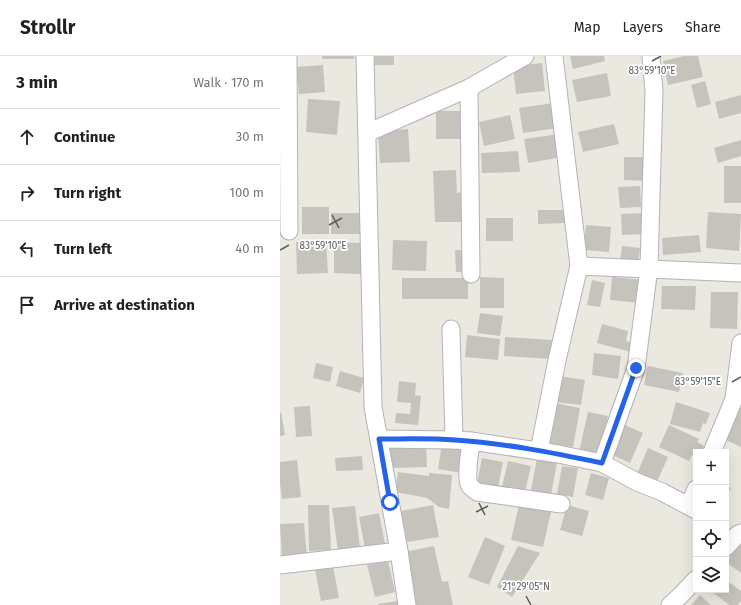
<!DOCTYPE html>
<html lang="en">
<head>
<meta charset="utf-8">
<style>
  body { margin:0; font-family:"Fira Sans",sans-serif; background:#f2f2f2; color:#202124 }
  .controls { position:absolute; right:12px; bottom:12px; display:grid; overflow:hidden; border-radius:0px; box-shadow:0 4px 16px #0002 }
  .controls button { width:36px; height:36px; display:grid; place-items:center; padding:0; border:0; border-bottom:1px solid #e0e0e0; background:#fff; color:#202124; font:20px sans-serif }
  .stop { position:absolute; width:12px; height:12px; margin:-9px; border:3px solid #2563eb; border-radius:50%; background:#fff }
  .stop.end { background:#2563eb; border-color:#fff; box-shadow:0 1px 4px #0008 }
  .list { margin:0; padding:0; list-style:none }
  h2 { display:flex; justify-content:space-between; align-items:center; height:52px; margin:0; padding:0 16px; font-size:17px }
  h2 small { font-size:13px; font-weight:400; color:#757577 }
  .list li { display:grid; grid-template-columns:26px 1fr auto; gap:12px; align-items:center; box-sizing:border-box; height:56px; padding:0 16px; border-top:1px solid #e0e0e0 }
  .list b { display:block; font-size:15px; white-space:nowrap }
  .list em { font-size:13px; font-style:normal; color:#757577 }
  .icon { flex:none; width:22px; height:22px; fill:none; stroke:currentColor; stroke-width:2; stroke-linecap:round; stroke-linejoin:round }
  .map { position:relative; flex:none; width:461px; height:549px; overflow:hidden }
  header { display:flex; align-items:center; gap:24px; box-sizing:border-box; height:56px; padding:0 20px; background:#fff; border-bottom:1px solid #e0e0e0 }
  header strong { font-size:19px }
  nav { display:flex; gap:22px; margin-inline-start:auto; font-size:14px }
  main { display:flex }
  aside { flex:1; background:#fff }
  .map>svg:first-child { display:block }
  .building { fill:#c6c3bd }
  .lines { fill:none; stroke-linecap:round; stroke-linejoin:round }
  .minor-casing { stroke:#b1b3b7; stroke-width:19 }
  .minor { stroke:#fff; stroke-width:17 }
  .route { stroke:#2563eb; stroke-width:5 }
  .ticks { fill:none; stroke:#595d60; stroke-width:1.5 }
  .ticks-label { font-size:10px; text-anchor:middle; fill:#595d60; stroke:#fff; stroke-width:3.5; stroke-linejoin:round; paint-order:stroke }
</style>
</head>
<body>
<header>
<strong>Strollr</strong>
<nav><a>Map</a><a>Layers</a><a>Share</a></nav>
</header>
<main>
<aside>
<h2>3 min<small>Walk · 170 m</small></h2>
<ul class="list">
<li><svg class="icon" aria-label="ahead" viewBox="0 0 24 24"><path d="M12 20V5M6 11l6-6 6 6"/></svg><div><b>Continue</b></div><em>30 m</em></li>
<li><svg class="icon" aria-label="right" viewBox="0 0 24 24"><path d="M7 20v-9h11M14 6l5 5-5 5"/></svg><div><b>Turn right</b></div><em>100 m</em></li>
<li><svg class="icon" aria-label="left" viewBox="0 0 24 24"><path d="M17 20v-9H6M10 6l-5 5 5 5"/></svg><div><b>Turn left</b></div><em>40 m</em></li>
<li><svg class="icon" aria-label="arrive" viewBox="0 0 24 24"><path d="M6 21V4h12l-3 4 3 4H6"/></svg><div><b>Arrive at destination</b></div></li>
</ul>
</aside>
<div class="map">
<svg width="461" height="549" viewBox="0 0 461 549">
  <rect width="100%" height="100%" fill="#ebe8e0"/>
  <!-- building -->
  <g class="building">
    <rect x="42" y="0" width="32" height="3"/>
    <polygon points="95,0 114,0 114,9 94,9"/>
    <polygon points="290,0 324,0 325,5 293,13"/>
    <polygon points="404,0 418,0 423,21 388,29 383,5"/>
    <polygon points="262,7 265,35 236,38 233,10"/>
    <polygon points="43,9 45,36 19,38 16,11"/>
    <polygon points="327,17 331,40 297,46 292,24"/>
    <polygon points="425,25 431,48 417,52 411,29"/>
    <polygon points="461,39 461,57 439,63 435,46"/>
    <polygon points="28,43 60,45 57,79 26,76"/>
    <polygon points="273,47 277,72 243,77 239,52"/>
    <rect x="156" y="55" width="26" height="28"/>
    <polygon points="230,59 235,83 204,90 199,66"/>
    <polygon points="334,68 339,88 303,96 298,76"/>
    <polygon points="128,73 130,106 100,107 98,75"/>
    <polygon points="279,78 282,101 248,107 244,83"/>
    <polygon points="461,84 461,100 438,107 434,92"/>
    <polygon points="238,95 240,116 202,117 201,97"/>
    <polygon points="344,101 369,101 369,125 344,124"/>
    <rect x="444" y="110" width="17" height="37"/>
    <polygon points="176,114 177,137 182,136 183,166 155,166 153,115"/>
    <polygon points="360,130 361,151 340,152 338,131"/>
    <rect x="22" y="151" width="27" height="27"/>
    <polygon points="258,154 285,154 286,167 258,168"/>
    <polygon points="428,156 461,158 459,195 426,192"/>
    <rect x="51" y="157" width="30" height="21"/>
    <polygon points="363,157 364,178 342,179 341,158"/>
    <rect x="206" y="162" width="27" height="23"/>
    <polygon points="306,169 331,171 329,196 304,194"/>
    <polygon points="419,179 421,196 383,199 382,182"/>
    <polygon points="113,184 147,185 146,215 112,214"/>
    <polygon points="46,185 48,217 17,218 16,186"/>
    <polygon points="54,186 82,187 81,218 54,217"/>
    <polygon points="342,190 360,192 358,209 340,206"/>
    <polygon points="175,194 187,194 188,216 176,216"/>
    <polygon points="200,221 224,222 224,252 200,252"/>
    <polygon points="332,221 363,224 361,247 330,244"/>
    <rect x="122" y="222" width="66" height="21"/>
    <polygon points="312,224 325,227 320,251 307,249"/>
    <polygon points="382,230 416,230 415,254 381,253"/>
    <polygon points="431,236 458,236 457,273 430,272"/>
    <polygon points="200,257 223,260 220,280 197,277"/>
    <polygon points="322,268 348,275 346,285 353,287 351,296 317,287"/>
    <polygon points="187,279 220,283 218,304 185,301"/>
    <polygon points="225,281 273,284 272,303 224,300"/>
    <polygon points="314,297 341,300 338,323 312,319"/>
    <polygon points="36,307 53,311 50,326 33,322"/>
    <polygon points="368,310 403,317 399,336 364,329"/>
    <polygon points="60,315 84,322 80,337 56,330"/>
    <polygon points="279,320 305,324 301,349 275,346"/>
    <polygon points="119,325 136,327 135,339 141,340 138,369 115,367 116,357 130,358 131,347 117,346"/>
    <polygon points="396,346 430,357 426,368 423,367 420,376 390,368"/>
    <polygon points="275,347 300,352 293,391 268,387"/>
    <polygon points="30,350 32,380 16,381 14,351"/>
    <polygon points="456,350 461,352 461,391 441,382"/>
    <polygon points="1,356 5,379 0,380 0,357"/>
    <polygon points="308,356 328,360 319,400 299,396"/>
    <polygon points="343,368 363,377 350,407 330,398"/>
    <polygon points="389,369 419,383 417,386 424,390 421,396 416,396 416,401 412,399 409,405 379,391"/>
    <polygon points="146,386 147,411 109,412 108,388"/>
    <polygon points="162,388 185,392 181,417 158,413"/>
    <polygon points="368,392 388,401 376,428 356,420"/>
    <polygon points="82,400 83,414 56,415 55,402"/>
    <polygon points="202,402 223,406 218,432 197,428"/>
    <polygon points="257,402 277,406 271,439 251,435"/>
    <polygon points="17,404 21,441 2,443 0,427 0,406"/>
    <polygon points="228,405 251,410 245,436 222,431"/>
    <polygon points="282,410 298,412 293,441 277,438"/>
    <polygon points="118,416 149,420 149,417 172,419 169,453 159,451 147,442 115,436"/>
    <polygon points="311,417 329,422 323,444 305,439"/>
    <polygon points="446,429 451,432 446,440"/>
    <polygon points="28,449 49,449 51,494 29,495"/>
    <polygon points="153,449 159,481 127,486 121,455"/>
    <polygon points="239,449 271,456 263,491 231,484"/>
    <polygon points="287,449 309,455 302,480 280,474"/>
    <polygon points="75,450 80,492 58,495 52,452"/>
    <polygon points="99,457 105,488 85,492 79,461"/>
    <polygon points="24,467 27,502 2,504 0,468"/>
    <polygon points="205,481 225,490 209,529 188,521"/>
    <polygon points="461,485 461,517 446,506"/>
    <polygon points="154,490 162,526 168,525 173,549 135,549 124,496"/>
    <polygon points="238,490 260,497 232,541 217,531"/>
    <polygon points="108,505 115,536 95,541 87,509"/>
    <polygon points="53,510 59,542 41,545 35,514"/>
    <polygon points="446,524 461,535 461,545 458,549 449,549 430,534 446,534"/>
    <polygon points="420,539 431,549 411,549"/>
    <polygon points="117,545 118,549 98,549 98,548"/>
  </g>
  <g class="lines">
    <defs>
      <g id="minor">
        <polyline points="8,0 9,175"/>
        <polyline points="85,0 93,351 119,495 127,549"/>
        <polyline points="189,32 191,218"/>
        <polyline points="87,77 189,32 245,0"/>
        <polyline points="299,210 461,217"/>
        <polyline points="171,273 174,384"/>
        <polyline points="99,383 174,384 191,385 278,398 322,407 357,426 382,436 416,454"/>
        <path d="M191,385C190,396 185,422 190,430C192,432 194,434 197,436L281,448"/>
        <polyline points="259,395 277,304 299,210 274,0"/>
        <polyline points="432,396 454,343 461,287"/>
        <polyline points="322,407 356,312 369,212 374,35 371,0"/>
        <polyline points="409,450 416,433"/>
        <polyline points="446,491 458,478 461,477"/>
        <polyline points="0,509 119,495"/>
        <polyline points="390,549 400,540 416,523"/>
      </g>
    </defs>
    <!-- minor casing -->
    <use href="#minor" class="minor-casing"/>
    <!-- minor -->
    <use href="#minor" class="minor"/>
  </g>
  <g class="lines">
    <!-- route -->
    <path class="route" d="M110,446L99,383C124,383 150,382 175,384C224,387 274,397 322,407L356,312"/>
  </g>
  <!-- ticks -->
  <path class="ticks" d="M372,5L381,0M52,159L59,172M49,169L62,162M0,194L9,189M452,326L461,321M199,447L205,459M196,456L208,450M246,540L251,549"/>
  <g class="ticks-label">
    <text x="372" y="18">83°59'10"E</text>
    <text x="43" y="193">83°59'10"E</text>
    <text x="418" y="329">83°59'15"E</text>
    <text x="246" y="534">21°29'05"N</text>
  </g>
</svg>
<div class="controls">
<button>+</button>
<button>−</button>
<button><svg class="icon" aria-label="locate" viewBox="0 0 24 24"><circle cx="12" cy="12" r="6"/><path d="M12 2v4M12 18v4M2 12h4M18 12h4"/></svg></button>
<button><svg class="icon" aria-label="layers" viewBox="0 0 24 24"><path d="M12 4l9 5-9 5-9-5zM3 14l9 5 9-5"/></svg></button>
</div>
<div class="stop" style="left:110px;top:446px"></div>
<div class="stop end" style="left:356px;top:312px"></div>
</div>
</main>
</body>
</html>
